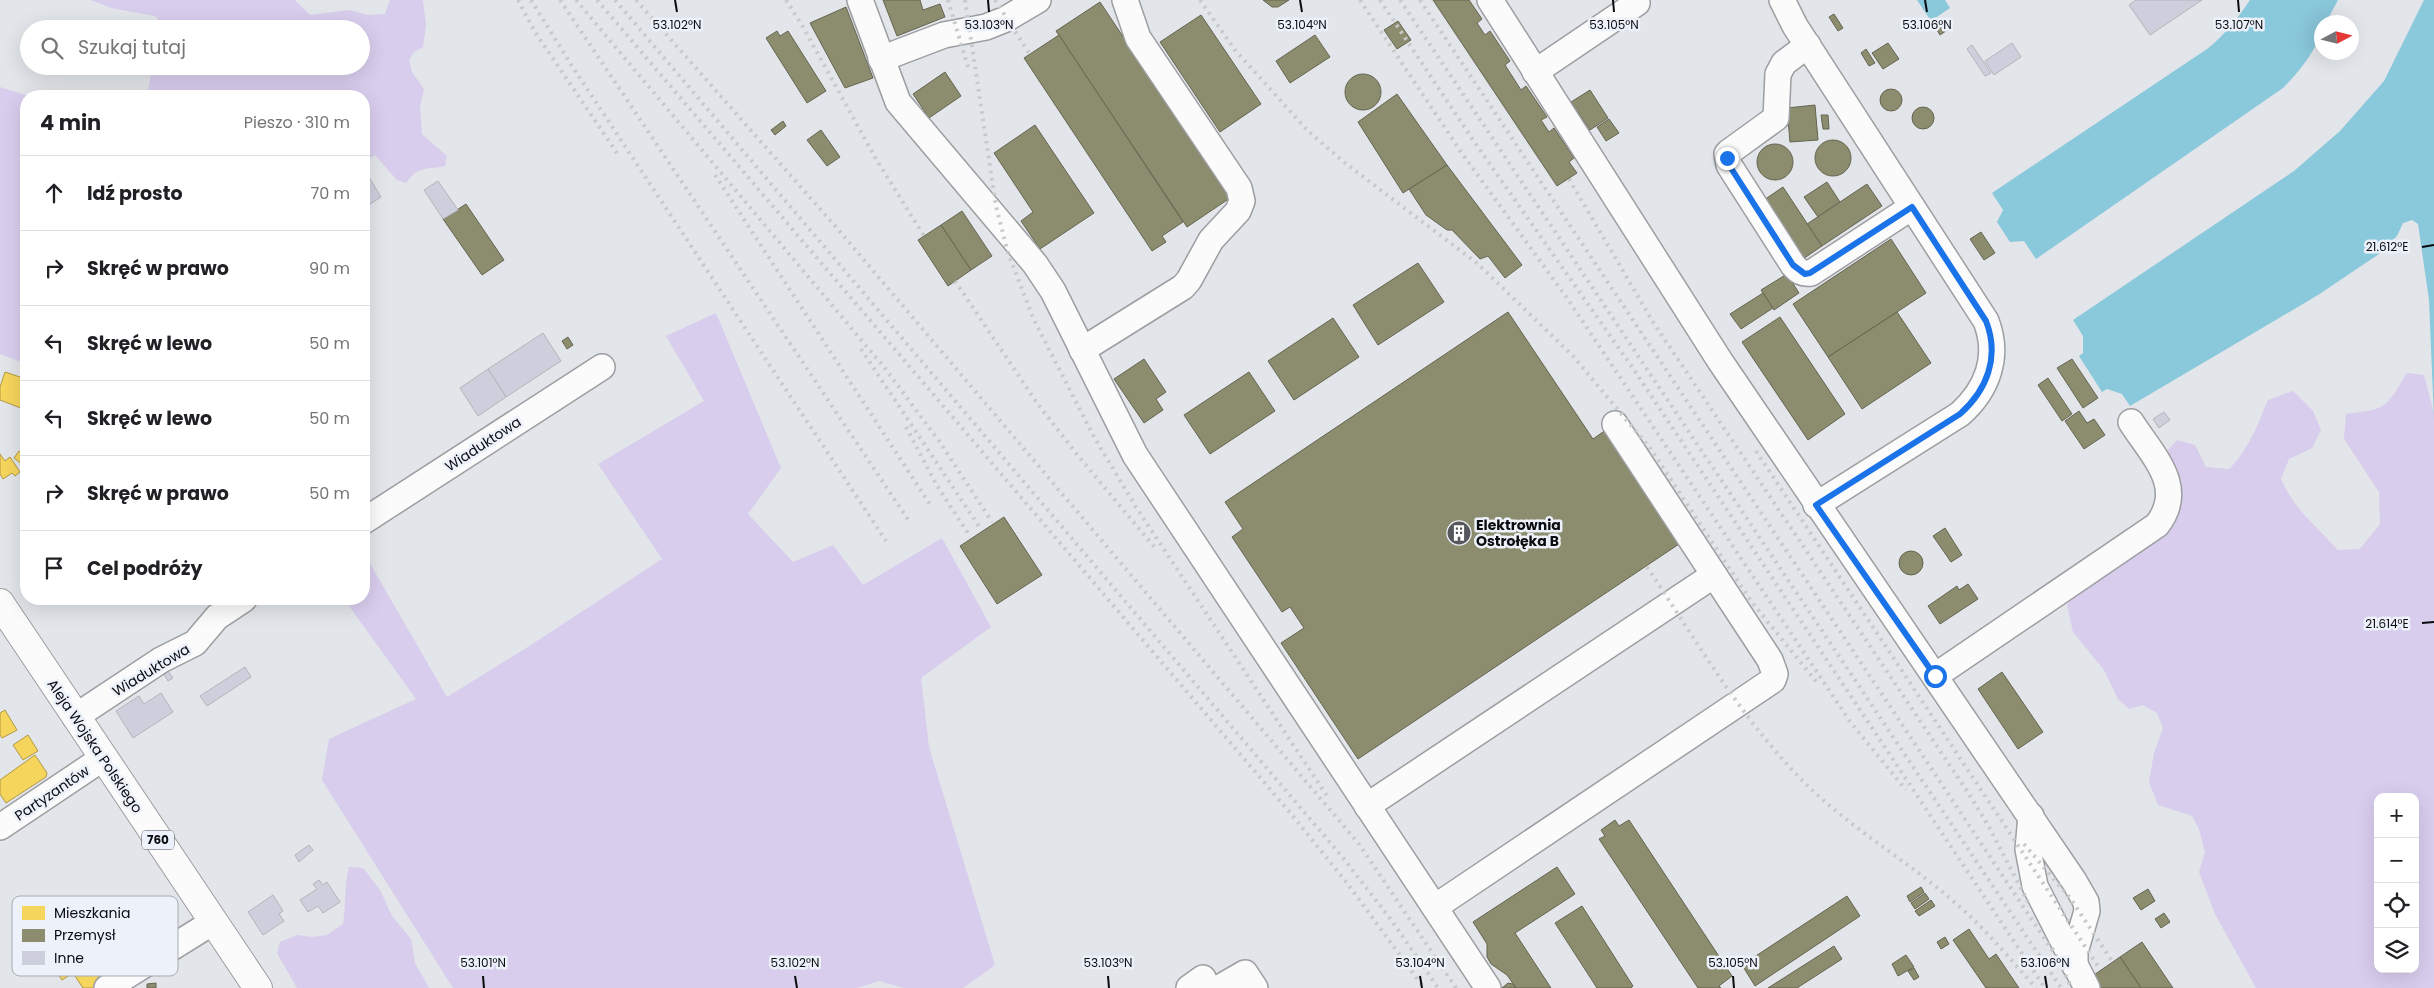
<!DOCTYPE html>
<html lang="pl">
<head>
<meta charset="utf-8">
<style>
  body { margin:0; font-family:Poppins,sans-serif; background:#f6f6f6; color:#202124 }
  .controls { position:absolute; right:15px; bottom:15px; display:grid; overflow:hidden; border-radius:10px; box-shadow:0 5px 20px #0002 }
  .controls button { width:45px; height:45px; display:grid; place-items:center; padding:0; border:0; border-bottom:1px solid #e0e0e0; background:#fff; color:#202124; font:25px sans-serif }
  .compass { position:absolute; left:2314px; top:15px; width:45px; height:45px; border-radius:50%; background:#fff; box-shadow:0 5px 20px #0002; rotate:83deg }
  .stop { position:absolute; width:15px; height:15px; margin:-11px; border:4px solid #1a73e8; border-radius:50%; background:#fff }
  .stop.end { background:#1a73e8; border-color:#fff; box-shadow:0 1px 5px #0008 }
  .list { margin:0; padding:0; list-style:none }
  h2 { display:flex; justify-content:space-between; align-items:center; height:65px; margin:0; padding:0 20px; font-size:21px }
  h2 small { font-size:16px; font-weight:400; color:#757577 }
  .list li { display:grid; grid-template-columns:32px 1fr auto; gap:15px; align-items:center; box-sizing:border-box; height:75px; padding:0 20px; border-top:1px solid #e0e0e0 }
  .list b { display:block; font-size:19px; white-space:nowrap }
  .list em { font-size:16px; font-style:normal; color:#757577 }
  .icon { flex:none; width:28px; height:28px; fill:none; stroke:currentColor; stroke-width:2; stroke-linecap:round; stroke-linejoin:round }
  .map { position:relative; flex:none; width:2434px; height:988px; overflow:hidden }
  .search { position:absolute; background:#fff; box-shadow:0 5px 20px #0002; left:20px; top:20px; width:350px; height:55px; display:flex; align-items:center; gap:12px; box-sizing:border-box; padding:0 18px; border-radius:28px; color:#757577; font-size:19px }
  .panel { position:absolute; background:#fff; box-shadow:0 5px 20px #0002; left:20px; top:90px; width:350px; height:515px; border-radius:20px }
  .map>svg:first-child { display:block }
  .green { fill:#d8cded; fill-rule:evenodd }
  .water { fill:#8ac8dc }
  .homes { fill:#f6d55c; stroke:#af9845 }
  .industry { fill:#8c8c6e; stroke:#656551 }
  .building { fill:#cdcfdd; stroke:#b4b5b9 }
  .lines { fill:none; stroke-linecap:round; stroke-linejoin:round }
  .minor-casing { stroke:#9c9ea1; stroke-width:28 }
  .major-casing { stroke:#9c9ea1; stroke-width:30 }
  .minor { stroke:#fbfbfc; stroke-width:25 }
  .major { stroke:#fbfbfc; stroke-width:28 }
  .rail { stroke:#c8c9ca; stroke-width:4; stroke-dasharray:2.5 5; stroke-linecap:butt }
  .route { stroke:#1a73e8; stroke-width:6 }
  .ticks { fill:none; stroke:#0a0b0e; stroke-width:2 }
  .labels { text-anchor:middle; stroke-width:5; stroke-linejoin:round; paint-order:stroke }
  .shield { fill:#ecf1fa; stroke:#4e5055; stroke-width:1 }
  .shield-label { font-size:12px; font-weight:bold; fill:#0a0b0e }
  .street-label { font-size:14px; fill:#0a0b0e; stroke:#ecf1fa }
  .poi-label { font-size:14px; font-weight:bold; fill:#0a0b0e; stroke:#ecf1fa; text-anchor:start }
  .key { fill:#ecf1fa; stroke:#a8acb3; stroke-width:1 }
  .key-label { font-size:14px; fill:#0a0b0e }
  .ticks-label { font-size:12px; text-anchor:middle; fill:#0a0b0e; stroke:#ecf1fa; stroke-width:5; stroke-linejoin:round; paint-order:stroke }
</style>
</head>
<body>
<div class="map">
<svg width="2434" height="988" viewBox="0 0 2434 988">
  <rect width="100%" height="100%" fill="#e2e5e9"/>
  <!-- green -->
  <g class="green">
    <path d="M91,0H295L310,15L350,10L368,15L385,14L390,0H423L426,25L423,47L414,52L409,60L412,72L424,89L420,107L422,134L447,156L445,166C427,170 419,165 406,183L397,180L375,155L364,162V96H147L151,75L156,66H361V29H167L155,16L111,8Z"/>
    <polygon points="0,87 28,96 26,96 26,364 0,354"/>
    <polygon points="716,313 781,468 748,514 793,562 833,545 863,585 942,538 991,627 921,678 929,747 995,965 963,988 904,988 879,981 857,988 453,988 322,780 329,739 416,699 344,599 364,599 364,553 447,697 531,645 662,559 598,464 704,401 666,336"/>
    <path d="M2407,373L2424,375L2434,413V988H2256L2215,914L2199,872L2205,852L2199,829L2192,816L2158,805L2149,782L2154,753L2163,728L2157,713L2143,705L2129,709L2118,699L2104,670L2073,632L2067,605L2077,590L2172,525L2177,507L2168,450L2177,440L2195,445L2206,467L2229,469C2249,449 2257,426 2268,400L2293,391L2313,411L2321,430L2312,448L2289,459L2281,479C2293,508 2317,527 2338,550L2360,549L2380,524L2379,492L2344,439L2346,414C2387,409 2385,409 2407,373ZM2378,797H2415V969H2378Z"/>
    <path d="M349,867L363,868L380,890L392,916L411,939L415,963L429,988H297L277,953L280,942L297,935L312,937L327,935L343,924C346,905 344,886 349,867Z"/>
  </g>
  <!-- water -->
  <g class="water">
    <polygon points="1917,0 1945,0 1950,8 1931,21"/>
    <path d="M2250,0H2338L2326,22H2322C2322,45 2299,72 2283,88L2036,259L2024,241L2010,242L1997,222L2003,210L1992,193L2207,49C2225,35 2237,19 2250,0Z"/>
    <polygon points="2424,0 2434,0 2434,419 2429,300 2418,224 2412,220 2403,223 2397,236 2379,254 2318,295 2130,406 2122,394 2107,389 2102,392 2079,356 2083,353 2083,336 2073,320 2294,171 2340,131 2384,81"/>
  </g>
  <!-- homes -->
  <g class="homes">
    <polygon points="5,372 26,379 26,410 0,400 0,387"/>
    <polygon points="19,451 26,457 24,466 14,458"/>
    <polygon points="0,454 5,461 10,457 20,472 15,476 12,473 3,479 0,474"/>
    <polygon points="5,710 17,730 2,738 0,735 0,713"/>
    <polygon points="28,735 38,751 23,760 13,745"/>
    <polygon points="35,755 47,773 46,777 6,803 0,794 0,780"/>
    <polygon points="89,905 101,912 65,936 84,966 62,980 34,937 81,906"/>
    <polygon points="109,907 142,957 96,988 83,988 73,973 84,966 65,936"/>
  </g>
  <!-- industry -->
  <g class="industry">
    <polygon points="883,0 920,0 923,10 940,4 945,17 897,36"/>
    <polygon points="1263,0 1289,0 1278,7 1272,7"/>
    <polygon points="1433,0 1469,0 1482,19 1477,23 1485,35 1490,31 1510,61 1505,65 1521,90 1526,86 1547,117 1541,120 1549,132 1554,128 1574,158 1569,162 1577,173 1557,186"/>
    <polygon points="1100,2 1230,198 1187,227 1056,31"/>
    <polygon points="846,7 873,78 845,88 810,23"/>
    <polygon points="1834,14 1843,28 1838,31 1829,17"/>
    <polygon points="1201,15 1261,104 1220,132 1160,42"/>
    <polygon points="1398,21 1411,40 1397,49 1384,30"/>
    <polygon points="1950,22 1953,26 1940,35 1937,30"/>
    <polygon points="777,31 780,36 788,31 826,91 807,103 766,38"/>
    <polygon points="1059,35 1183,222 1162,236 1166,242 1152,251 1024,58"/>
    <polygon points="1315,35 1330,57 1290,83 1276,61"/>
    <polygon points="1888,43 1899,59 1883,69 1872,53"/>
    <polygon points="1866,49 1875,63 1869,66 1861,53"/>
    <polygon points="945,72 961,96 929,118 913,94"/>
    <circle cx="1363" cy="92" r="18"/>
    <circle cx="1891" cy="100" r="11"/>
    <polygon points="1590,90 1608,118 1590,130 1571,102"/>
    <polygon points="1397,94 1447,165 1403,193 1358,122"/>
    <polygon points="1815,105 1818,140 1790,142 1787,108"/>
    <circle cx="1923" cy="118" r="11"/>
    <polygon points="1821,115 1828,115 1829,129 1823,129"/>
    <polygon points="1609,119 1619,133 1606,141 1597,127"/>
    <polygon points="783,121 786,126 775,135 771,130"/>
    <polygon points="1035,125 1094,213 1040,249 1021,221 1033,212 994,153"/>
    <polygon points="821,130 840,157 827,166 807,140"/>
    <circle cx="1833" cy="158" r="18"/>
    <circle cx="1775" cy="162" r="18"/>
    <polygon points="1447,165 1522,265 1505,278 1488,256 1480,259 1452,230 1447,230 1426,215 1409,189"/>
    <polygon points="1827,182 1840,202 1818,217 1804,197"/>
    <polygon points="1867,184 1882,206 1822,246 1807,224"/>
    <polygon points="1783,187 1822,246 1800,261 1761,202"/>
    <polygon points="466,204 504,260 482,275 443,219"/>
    <polygon points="962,211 992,256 971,270 941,225"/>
    <polygon points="941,225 971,270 948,286 918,240"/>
    <polygon points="1981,232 1995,253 1984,260 1970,239"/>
    <polygon points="1891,239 1926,293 1828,357 1793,304"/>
    <polygon points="1418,263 1444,302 1378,345 1353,305"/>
    <polygon points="1787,274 1799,293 1774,310 1761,290"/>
    <polygon points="1763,293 1773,308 1741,329 1730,314"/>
    <polygon points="1508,312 1593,439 1610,427 1685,540 1358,759 1281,643 1304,628 1290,607 1282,612 1232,537 1243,529 1225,502"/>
    <polygon points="1897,312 1931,363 1862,409 1828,357"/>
    <polygon points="1780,317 1845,414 1808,440 1742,342"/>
    <polygon points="1333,318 1359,357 1294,400 1268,361"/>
    <polygon points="568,337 573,345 567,349 562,341"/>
    <polygon points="1144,359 1166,392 1156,399 1163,410 1144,423 1114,379"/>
    <polygon points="2072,359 2098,398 2083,408 2057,368"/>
    <polygon points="1249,372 1275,411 1210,454 1184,415"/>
    <polygon points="2048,378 2072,414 2062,421 2038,385"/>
    <polygon points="2079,411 2087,423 2094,419 2105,435 2084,449 2065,421"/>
    <polygon points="1004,517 1042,575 997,604 960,546"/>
    <polygon points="1945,528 1962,555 1951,562 1933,536"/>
    <circle cx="1911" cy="563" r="12"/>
    <polygon points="1968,584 1978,599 1940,624 1928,606 1957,586 1959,590"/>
    <polygon points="2002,672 2043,732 2018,749 1978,689"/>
    <polygon points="1615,820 1619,826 1629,820 1732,976 1719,986 1721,988 1698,988 1599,839 1605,836 1601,830"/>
    <polygon points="1557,867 1575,894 1515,933 1551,988 1516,988 1507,975 1491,964 1487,957 1487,944 1473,922"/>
    <polygon points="1921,887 1924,892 1910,902 1907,896"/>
    <polygon points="2148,889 2155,901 2141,910 2133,898"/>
    <polygon points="1925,893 1929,899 1915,909 1911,903"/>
    <polygon points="1847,896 1860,916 1755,986 1742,965"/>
    <polygon points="1931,900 1935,906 1919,916 1915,911"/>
    <polygon points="1582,906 1633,986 1631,988 1597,988 1555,923"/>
    <polygon points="2164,913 2170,922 2161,928 2155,919"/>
    <polygon points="1969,929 1989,959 1996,954 2019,988 1986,988 1953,940"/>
    <polygon points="1945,937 1949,944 1941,949 1937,942"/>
    <polygon points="2142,942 2173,988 2141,988 2120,957"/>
    <polygon points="1834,946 1842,959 1797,988 1768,988"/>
    <polygon points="1906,955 1914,967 1898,976 1892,964"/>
    <polygon points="2120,957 2141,988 2098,988 2091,977"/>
    <polygon points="1914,968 1919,977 1914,980 1908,971"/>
    <polygon points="156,983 156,988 147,988 147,984"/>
    <polygon points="1508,983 1513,984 1516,988 1502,988"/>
  </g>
  <!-- building -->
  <g class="building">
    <polygon points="2136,0 2202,0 2150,35 2129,5"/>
    <polygon points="2012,43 2021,57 1994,75 1985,61"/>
    <polygon points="1972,45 1991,73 1985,76 1967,49"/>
    <polygon points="364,169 381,197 364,208"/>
    <polygon points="438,181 458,210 443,219 424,190"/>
    <polygon points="543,333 561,361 506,397 488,369"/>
    <polygon points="488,369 506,397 478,416 460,388"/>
    <polygon points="2164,412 2170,420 2159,428 2153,419"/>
    <polygon points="26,568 26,582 20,572"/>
    <polygon points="245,667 251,677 207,706 200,696"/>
    <polygon points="168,671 173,678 168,681 164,674"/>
    <polygon points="161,693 173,712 133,738 116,711 139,696 144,704"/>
    <polygon points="309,845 313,850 299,862 295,855"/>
    <polygon points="319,880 323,885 327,882 340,902 323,913 318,906 308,912 300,900 317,889 313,884"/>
    <polygon points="273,895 283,911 279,914 284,921 263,935 248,912"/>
  </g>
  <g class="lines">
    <defs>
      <g id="minor">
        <polyline points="860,0 898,102 1035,264 1053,291 1135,455 1488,988"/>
        <polyline points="1490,0 1720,361 2074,881 2086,902 2087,911 2075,952 2075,966"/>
        <path d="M1782,0L1795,26L1986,321C2000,357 1987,390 1960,414L1816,505"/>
        <path d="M1808,45L1784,63L1778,74L1776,118L1729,152L1727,154L1729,165L1793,265C1798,271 1802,274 1811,273L1912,207"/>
        <polyline points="881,59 944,35 986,27 1006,19 1038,0"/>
        <polyline points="1535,72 1637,3"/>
        <polyline points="1082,350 1183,287 1189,280 1211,240 1238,211 1242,201 1239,188 1138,38 1125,0"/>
        <polyline points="364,521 602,367"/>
        <path d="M1935,676L2157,525C2187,487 2152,455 2131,422"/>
        <polyline points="75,717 161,660 195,643 217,617 244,599"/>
        <polyline points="1367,806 1714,575"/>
        <polyline points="2031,816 2028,849 2035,886 2087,988"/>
        <polyline points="0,827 103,758"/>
        <polyline points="1435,907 1773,680 1775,674 1770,660 1615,424"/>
        <polyline points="107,988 213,922"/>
        <polyline points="1189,988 1203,978 1208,988"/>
        <polyline points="1219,988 1245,973 1255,988"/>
      </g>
      <polyline id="major" points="0,603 258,988"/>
    </defs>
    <!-- minor casing -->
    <use href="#minor" class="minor-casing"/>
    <!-- major casing -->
    <use href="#major" class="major-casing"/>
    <!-- minor -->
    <use href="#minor" class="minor"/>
    <!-- major -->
    <use href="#major" class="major"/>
    <!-- rail -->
    <g class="rail">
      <polyline points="518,0 535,32 619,156"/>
      <polyline points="531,0 572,66 886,541"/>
      <polyline points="560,0 909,521"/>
      <polyline points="576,0 884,367 939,441 992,522"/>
      <polyline points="597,0 1292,815 1347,883 1424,988"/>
      <polyline points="615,0 1344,859 1392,921 1438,988"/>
      <polyline points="636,0 836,227 1359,844 1456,988"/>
      <polyline points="786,0 803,27 876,159 924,236"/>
      <polyline points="948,0 968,67"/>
      <polyline points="965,0 996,206 1008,253 1034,320 1094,437 1136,507 1329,799"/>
      <polyline points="995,0 1029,53"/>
      <polyline points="1200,0 1235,50 1308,131 1345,163 1478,264 1573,356 1650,448 1751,601 1819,685"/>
      <polyline points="1360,0 1461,152 1567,298 1851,723 1906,790"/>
      <polyline points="1380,0 1475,143 1632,367 2045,988"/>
      <polyline points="1400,0 2061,988"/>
      <polyline points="1420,0 2054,953"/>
      <polyline points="715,175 931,506"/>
      <polyline points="1569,179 1653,322 1967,791 1988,825 2028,902"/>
      <polyline points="955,281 1037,403 1079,457 1156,549"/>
      <polyline points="861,349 980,528"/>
      <polyline points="906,427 936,484 969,535"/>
      <polyline points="1756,451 2100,969"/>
      <path d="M1647,567C1698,643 1744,724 1810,788C1857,833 1914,865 1961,908C1989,933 2012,961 2036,988"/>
      <polyline points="2024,844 2070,898 2112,961"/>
      <polyline points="2052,948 2070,984"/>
    </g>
  </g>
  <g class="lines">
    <!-- route -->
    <path class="route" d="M1727,158L1729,165L1793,265L1805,274L1810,273L1912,207L1986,321C2000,357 1987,390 1960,414L1816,505L1935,676"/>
  </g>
  <!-- ticks -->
  <path class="ticks" d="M675,0L677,12M988,0L989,12M1300,0L1302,12M1613,0L1614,12M1925,0L1927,12M2238,0L2239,12M2422,247L2434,245M2422,623L2434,622M483,976L484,988M795,976L797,988M1108,976L1109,988M1420,976L1422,988M1733,976L1734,988M2045,976L2047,988"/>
  <!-- icons -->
  <defs>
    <symbol id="building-disc" viewBox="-11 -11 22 22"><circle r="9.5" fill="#56575b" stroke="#ecf1fa"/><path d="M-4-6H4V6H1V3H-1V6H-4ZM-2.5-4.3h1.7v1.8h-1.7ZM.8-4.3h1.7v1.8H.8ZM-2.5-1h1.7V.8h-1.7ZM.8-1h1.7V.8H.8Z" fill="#fff"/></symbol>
  </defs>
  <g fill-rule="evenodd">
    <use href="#building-disc" x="1445" y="519" width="28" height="28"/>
  </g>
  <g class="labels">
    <!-- shield labels -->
    <rect class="shield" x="142" y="830.5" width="32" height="19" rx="4"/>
    <g class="shield-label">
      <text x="158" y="844">760</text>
    </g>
    <!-- street labels -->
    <g class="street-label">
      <text transform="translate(483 444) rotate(-33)" y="5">Wiaduktowa</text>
      <text transform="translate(151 670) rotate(-31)" y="5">Wiaduktowa</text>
      <text transform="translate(95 746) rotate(56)" y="5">Aleja Wojska Polskiego</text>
      <text transform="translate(52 793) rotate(-34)" y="5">Partyzantów</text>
    </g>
    <!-- poi labels -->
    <g class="poi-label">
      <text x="1476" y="530">Elektrownia<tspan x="1476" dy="16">Ostrołęka B</tspan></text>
    </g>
  </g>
  <!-- legend -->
  <rect x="12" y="896" width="166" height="80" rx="8" class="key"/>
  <rect x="22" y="906" width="23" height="14" fill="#f6d55c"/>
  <rect x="22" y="929" width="23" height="13" fill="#8c8c6e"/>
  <rect x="22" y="951" width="23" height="14" fill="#cdcfdd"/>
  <g class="key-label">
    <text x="54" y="918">Mieszkania</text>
    <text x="54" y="940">Przemysł</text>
    <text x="54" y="963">Inne</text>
  </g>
  <g class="ticks-label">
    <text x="677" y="29">53.102°N</text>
    <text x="989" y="29">53.103°N</text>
    <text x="1302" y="29">53.104°N</text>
    <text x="1614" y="29">53.105°N</text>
    <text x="1927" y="29">53.106°N</text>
    <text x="2239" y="29">53.107°N</text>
    <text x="2387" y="251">21.612°E</text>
    <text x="2387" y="628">21.614°E</text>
    <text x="483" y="967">53.101°N</text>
    <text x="795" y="967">53.102°N</text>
    <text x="1108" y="967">53.103°N</text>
    <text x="1420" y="967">53.104°N</text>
    <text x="1733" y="967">53.105°N</text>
    <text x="2045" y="967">53.106°N</text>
  </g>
</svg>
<div class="controls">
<button>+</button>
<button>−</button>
<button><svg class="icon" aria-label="locate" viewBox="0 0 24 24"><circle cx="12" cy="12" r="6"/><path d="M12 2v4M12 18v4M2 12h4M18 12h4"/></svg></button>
<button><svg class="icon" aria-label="layers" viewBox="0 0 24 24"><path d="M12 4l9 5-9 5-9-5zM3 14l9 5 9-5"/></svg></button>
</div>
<svg class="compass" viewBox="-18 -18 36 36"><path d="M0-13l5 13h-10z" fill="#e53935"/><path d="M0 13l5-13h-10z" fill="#757577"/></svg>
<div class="stop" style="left:1935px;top:676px"></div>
<div class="stop end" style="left:1727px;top:158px"></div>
<div class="search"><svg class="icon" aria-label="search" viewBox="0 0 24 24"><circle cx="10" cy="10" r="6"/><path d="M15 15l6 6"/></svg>Szukaj tutaj</div>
<section class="panel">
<h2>4 min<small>Pieszo · 310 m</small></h2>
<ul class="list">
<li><svg class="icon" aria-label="ahead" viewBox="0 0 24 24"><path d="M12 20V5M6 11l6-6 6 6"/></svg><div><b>Idź prosto</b></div><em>70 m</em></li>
<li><svg class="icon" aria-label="right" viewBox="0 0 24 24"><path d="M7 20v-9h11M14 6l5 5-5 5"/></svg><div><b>Skręć w prawo</b></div><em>90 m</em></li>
<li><svg class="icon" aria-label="left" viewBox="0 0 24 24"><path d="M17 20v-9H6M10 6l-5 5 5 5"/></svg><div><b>Skręć w lewo</b></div><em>50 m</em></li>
<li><svg class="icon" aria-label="left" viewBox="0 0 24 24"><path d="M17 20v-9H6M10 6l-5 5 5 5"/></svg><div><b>Skręć w lewo</b></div><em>50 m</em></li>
<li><svg class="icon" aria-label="right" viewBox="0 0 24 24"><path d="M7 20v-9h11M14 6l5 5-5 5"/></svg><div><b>Skręć w prawo</b></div><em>50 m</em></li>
<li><svg class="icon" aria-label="arrive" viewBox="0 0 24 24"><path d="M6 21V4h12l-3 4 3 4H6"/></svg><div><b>Cel podróży</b></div></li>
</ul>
</section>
</div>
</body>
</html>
